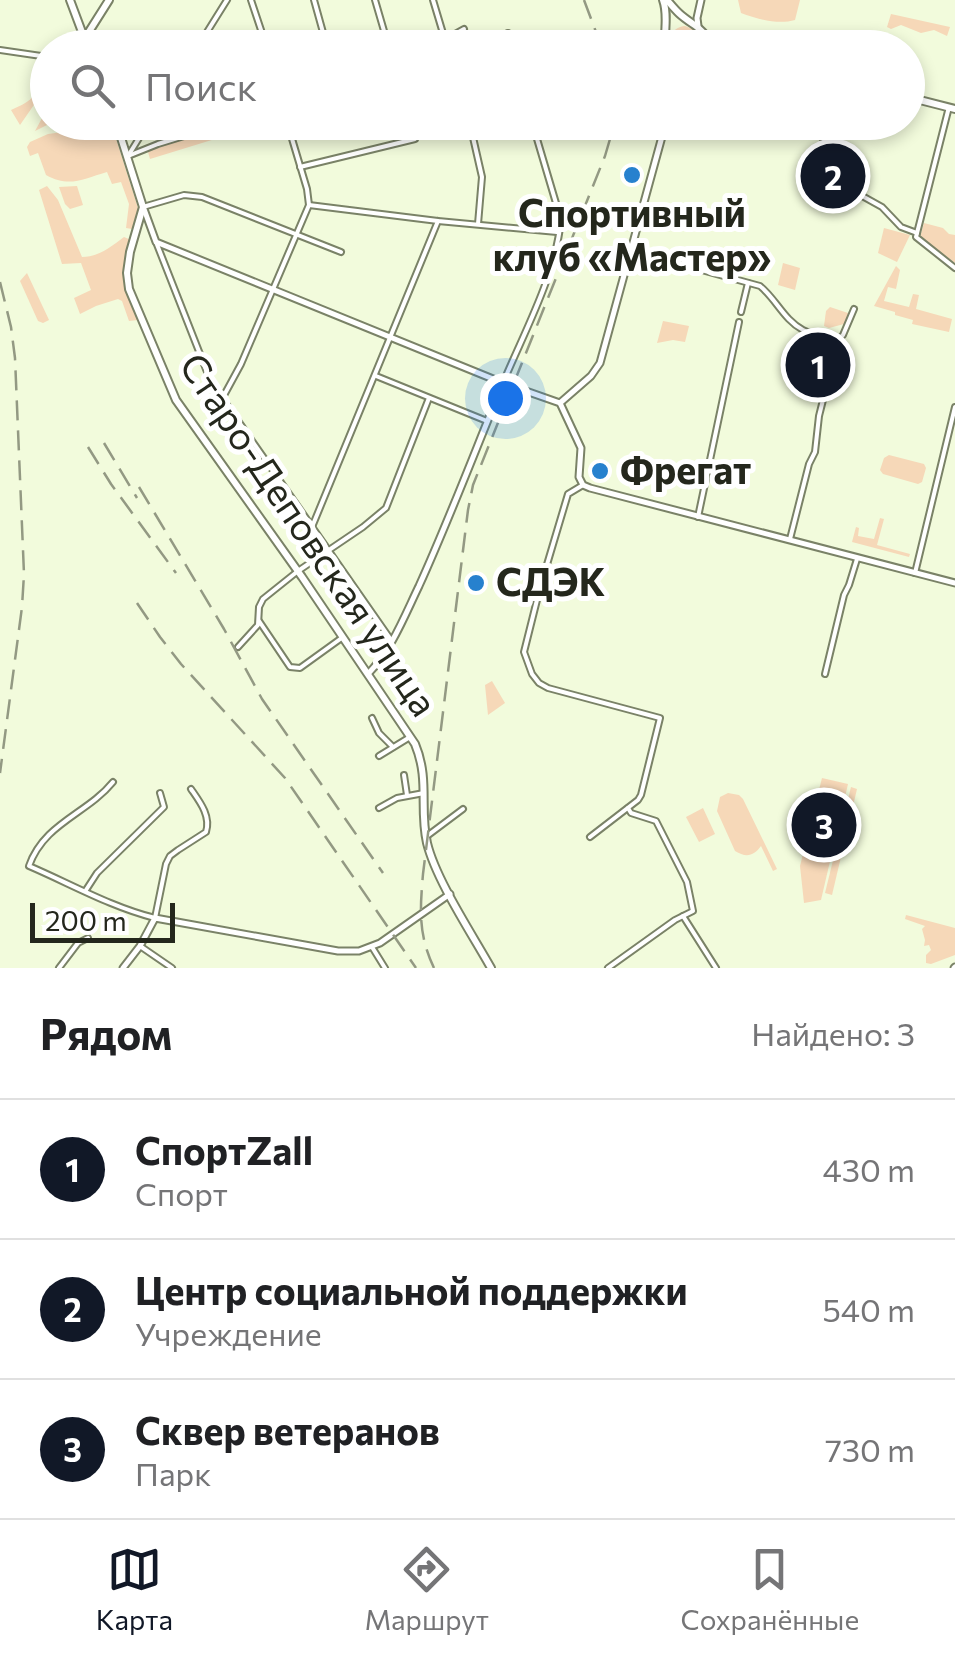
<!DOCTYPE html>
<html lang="ru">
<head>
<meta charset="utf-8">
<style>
  body { margin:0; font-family:Commissioner,sans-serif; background:#f6f6f6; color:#202124 }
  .scale { position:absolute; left:30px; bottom:25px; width:145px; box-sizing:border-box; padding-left:10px; border:5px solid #24271c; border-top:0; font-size:28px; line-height:35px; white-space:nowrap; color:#24271c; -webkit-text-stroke:8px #fff; paint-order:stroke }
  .you { position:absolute; left:505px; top:398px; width:35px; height:35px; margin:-25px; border:8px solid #fff; border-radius:50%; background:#1a73e8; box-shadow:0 0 0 15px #1a73e833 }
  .badge { display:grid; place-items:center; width:65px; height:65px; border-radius:50%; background:#111827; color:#fff; font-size:32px; font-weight:700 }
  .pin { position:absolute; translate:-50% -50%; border:5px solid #fff; box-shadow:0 2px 10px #0006 }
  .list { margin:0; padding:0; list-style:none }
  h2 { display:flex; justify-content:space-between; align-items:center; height:130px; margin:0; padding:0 40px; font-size:42px }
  h2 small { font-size:32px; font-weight:400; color:#757577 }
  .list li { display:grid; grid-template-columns:65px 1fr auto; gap:30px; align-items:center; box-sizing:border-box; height:140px; padding:0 40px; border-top:2px solid #e0e0e0 }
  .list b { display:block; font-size:38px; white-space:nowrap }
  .list p { margin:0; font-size:32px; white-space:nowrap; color:#757577 }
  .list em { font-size:32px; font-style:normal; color:#757577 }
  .icon { flex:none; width:55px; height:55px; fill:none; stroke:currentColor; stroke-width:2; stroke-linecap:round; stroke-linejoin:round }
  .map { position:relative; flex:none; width:955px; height:968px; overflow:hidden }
  .search { position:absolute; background:#fff; box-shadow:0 5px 15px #0003; left:30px; right:30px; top:30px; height:110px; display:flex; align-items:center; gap:25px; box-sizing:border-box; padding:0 35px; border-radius:55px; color:#757577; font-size:38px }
  .sheet { height:550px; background:#fff }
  nav { display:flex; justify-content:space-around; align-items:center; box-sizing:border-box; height:140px; border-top:2px solid #e0e0e0; background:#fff; font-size:28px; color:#757577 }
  nav a { display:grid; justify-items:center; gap:5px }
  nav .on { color:#111827 }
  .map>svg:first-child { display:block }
  .green { fill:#f6d8b8 }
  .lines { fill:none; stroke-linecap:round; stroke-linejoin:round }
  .minor-casing { stroke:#7a8267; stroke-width:8 }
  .tertiary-casing { stroke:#7a8267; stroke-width:9 }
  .secondary-casing { stroke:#7a8267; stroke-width:10 }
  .minor { stroke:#fff; stroke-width:4 }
  .tertiary { stroke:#fff; stroke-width:5 }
  .secondary { stroke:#fff; stroke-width:6 }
  .rail { stroke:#939983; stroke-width:2.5; stroke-dasharray:20 10; stroke-linecap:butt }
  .poi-dot { fill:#2781ce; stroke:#fff; stroke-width:4 }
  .labels { text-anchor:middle; stroke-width:10; stroke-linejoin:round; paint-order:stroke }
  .poi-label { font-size:38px; font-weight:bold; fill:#24271c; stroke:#fff; text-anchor:start }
  .street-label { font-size:38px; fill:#24271c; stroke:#fff }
</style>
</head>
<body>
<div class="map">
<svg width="955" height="968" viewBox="0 0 955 968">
  <rect width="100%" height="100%" fill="#f2fbdc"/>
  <!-- green -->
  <g class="green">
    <path d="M738,0H800L795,20C778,25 757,19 741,13Z"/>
    <polygon points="891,14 950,27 947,36 934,30 921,33 901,25 891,29 887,27"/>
    <path d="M685,26L693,29L697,33V46L673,47C668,37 673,27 685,26Z"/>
    <path d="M47,67V86L20,125L11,110C50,94 25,89 47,67Z"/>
    <path d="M47,109L48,122L111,123L138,208L132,229L126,228L129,204L121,182L112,184L107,172C83,179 69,188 46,175L38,153L30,156L27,147L30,142L48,134L70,131L68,124L47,125L35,131Z"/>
    <polygon points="225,126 228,135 150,159 148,152 159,146"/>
    <path d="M47,186L58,200L82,257C98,257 111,247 124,237L131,240L126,289L138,320L129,321L122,301L118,299L96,306L80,314L74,298L91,290L81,263L62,264L39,190Z"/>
    <polygon points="77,186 83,205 70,209 65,204 59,187"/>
    <polygon points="924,223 943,228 949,234 955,235 955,263 920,237"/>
    <polygon points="884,228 910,235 897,262 878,253"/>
    <polygon points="783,263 800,268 795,290 778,285"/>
    <polygon points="896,266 900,270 896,289 888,287 884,301 909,307 913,294 919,295 916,309 952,319 949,332 912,324 913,320 895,315 895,312 874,306"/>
    <polygon points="27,273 49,320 43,323 38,321 20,281"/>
    <polygon points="830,307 848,313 849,315 844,324 829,328 824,326 826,311"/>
    <polygon points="663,321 689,326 685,342 673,340 657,343"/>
    <polygon points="889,455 924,464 926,468 922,482 918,484 883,474 880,470 884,458"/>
    <polygon points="880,518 884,519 877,545 910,554 909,557 852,542 856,527 859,528 858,536 874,539"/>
    <polygon points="492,681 505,703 488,715 485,685"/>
    <polygon points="822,778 848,784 821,900 804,903 800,866"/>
    <polygon points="851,787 857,789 832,895 825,893"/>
    <path d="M728,793L739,795L743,799L777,869L773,871L761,846C754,856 746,858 735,851L717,811L720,797Z"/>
    <polygon points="703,808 715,834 699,842 686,817"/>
    <polygon points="906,915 955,928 955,955 931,964 926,963 926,955 931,950 929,945 924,946 925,940 922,929 925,926 905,919"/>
  </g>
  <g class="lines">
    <defs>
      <g id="minor">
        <polyline points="251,0 267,48"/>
        <polyline points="375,0 389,48"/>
        <polyline points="433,0 445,40"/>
        <polyline points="508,33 509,48"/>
        <polyline points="197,48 227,0"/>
        <polyline points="308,48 322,43 324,36 314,0"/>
        <polyline points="430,48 464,29"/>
        <polyline points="0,50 48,57"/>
        <polyline points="949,107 916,237 955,268"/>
        <polyline points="804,122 827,142 844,161 847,167 846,178 855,192 882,207 901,227 917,233"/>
        <polyline points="128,156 158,144 230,122"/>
        <polyline points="128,156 149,122"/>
        <polyline points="300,167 415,139 411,122"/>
        <polyline points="309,205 438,221 557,232"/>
        <polyline points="143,207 184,195 202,197 341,252"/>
        <polyline points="478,224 482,177 472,133 493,122"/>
        <polyline points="156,242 211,382 391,640"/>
        <path d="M632,251L760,286C776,299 784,320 803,330C813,335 826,337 837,340"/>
        <polyline points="741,312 748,283"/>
        <polyline points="376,376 487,421"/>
        <path d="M503,383C525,330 555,277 561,220L532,122"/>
        <polyline points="222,399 241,364 309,205 307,189 287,122"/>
        <polyline points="583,485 568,494 540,588 524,652 532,674 539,683 548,688 660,718 641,795 638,800 590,837"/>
        <polyline points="698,517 739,322"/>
        <polyline points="312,527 438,221"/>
        <polyline points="790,539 809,464 815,452 819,416 838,340 843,335 854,309"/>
        <polyline points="915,573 955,407"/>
        <polyline points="259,621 290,667 300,668 343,637"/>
        <polyline points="238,647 258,625 259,607 263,599 298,571 363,527 386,508 429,398"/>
        <polyline points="825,674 844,595 849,585 857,559"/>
        <polyline points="372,718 379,733 393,747"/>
        <polyline points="379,756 410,737"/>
        <polyline points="404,775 407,795"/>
        <path d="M113,782C87,814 44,823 29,866C71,884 111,907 155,918L166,864L170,856L178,850L206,832C211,816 200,802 191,789"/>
        <polyline points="379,808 397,798 424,793"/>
        <polyline points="427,836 463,809"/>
        <polyline points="86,890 97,873 164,807 160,793"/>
        <polyline points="683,916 716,968"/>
        <polyline points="140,946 172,968"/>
        <polyline points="372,947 385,968"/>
        <polyline points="59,968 78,943 88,938"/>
        <polyline points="608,968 675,920 693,911 687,882 656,821 631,813 628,808"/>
      </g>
      <g id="tertiary">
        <polyline points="698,26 697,18 701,0"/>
        <polyline points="144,209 156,242 503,383 560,403 581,448 579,477 583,485 590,488 955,583"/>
        <polyline points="560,403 591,376 600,363 666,122"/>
        <path d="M368,674C392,649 404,617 419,586C449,520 475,451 503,383"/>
        <polyline points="123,968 140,946 155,918 338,951 359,951 380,943 450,894"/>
        <polyline points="954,968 955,967"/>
      </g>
      <g id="secondary">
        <polyline points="70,0 88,48"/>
        <path d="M663,0C669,16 663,32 666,48"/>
        <path d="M667,0C678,13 680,15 693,24C703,30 709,41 720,48"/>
        <polyline points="85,38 109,0"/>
        <polyline points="908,97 955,109"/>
        <path d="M116,122L143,207L130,252L127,273L129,289L176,400L302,577L415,744C430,780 419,808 427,843C436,880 472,934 491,968"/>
      </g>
    </defs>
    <!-- minor casing -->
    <use href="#minor" class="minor-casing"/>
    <!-- tertiary casing -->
    <use href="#tertiary" class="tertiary-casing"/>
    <!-- secondary casing -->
    <use href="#secondary" class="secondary-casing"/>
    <!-- minor -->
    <use href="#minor" class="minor"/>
    <!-- tertiary -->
    <use href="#tertiary" class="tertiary"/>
    <!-- secondary -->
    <use href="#secondary" class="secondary"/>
    <!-- rail -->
    <g class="rail">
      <polyline points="584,0 602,48"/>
      <polyline points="0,282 11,327 15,358 24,574 22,607 0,773"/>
      <polyline points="104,443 137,498"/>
      <polyline points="88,447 111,484 176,573"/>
      <polyline points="139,487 224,629 262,699 383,873"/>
      <polyline points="137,603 160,637 181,664 285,778 416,968"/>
      <path d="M434,968C418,934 420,910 423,874L468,510L473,485L605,156L615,122"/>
    </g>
  </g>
  <!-- markers -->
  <g class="poi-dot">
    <circle cx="632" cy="175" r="10"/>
    <circle cx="600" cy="471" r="10"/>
    <circle cx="476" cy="583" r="10"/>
  </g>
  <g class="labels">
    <!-- poi labels -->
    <g class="poi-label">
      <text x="632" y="227" text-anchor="middle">Спортивный<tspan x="632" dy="44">клуб «Мастер»</tspan></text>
      <text x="620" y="484">Фрегат</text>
      <text x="496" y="596">СДЭК</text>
    </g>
    <!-- street labels -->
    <g class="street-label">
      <text transform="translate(308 535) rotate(56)" y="13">Старо-Деповская улица</text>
    </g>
  </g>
</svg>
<div class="scale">200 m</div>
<div class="you"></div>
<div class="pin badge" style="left:818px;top:365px">1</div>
<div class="pin badge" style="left:833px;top:176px">2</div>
<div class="pin badge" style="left:824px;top:825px">3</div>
<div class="search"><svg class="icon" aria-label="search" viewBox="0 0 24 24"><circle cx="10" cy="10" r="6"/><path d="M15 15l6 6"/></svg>Поиск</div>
</div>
<section class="sheet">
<h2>Рядом<small>Найдено: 3</small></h2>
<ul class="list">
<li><span class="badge">1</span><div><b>СпортZall</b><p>Спорт</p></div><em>430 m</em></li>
<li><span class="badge">2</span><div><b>Центр социальной поддержки</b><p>Учреждение</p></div><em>540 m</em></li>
<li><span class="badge">3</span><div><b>Сквер ветеранов</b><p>Парк</p></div><em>730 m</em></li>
</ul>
</section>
<nav>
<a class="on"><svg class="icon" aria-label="map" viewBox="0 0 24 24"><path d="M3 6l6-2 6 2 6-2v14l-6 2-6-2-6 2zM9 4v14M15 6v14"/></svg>Карта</a>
<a><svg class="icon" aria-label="directions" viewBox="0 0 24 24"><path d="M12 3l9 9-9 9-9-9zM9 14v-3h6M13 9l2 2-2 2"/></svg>Маршрут</a>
<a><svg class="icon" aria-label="saved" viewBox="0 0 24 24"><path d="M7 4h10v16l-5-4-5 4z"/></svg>Сохранённые</a>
</nav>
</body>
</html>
